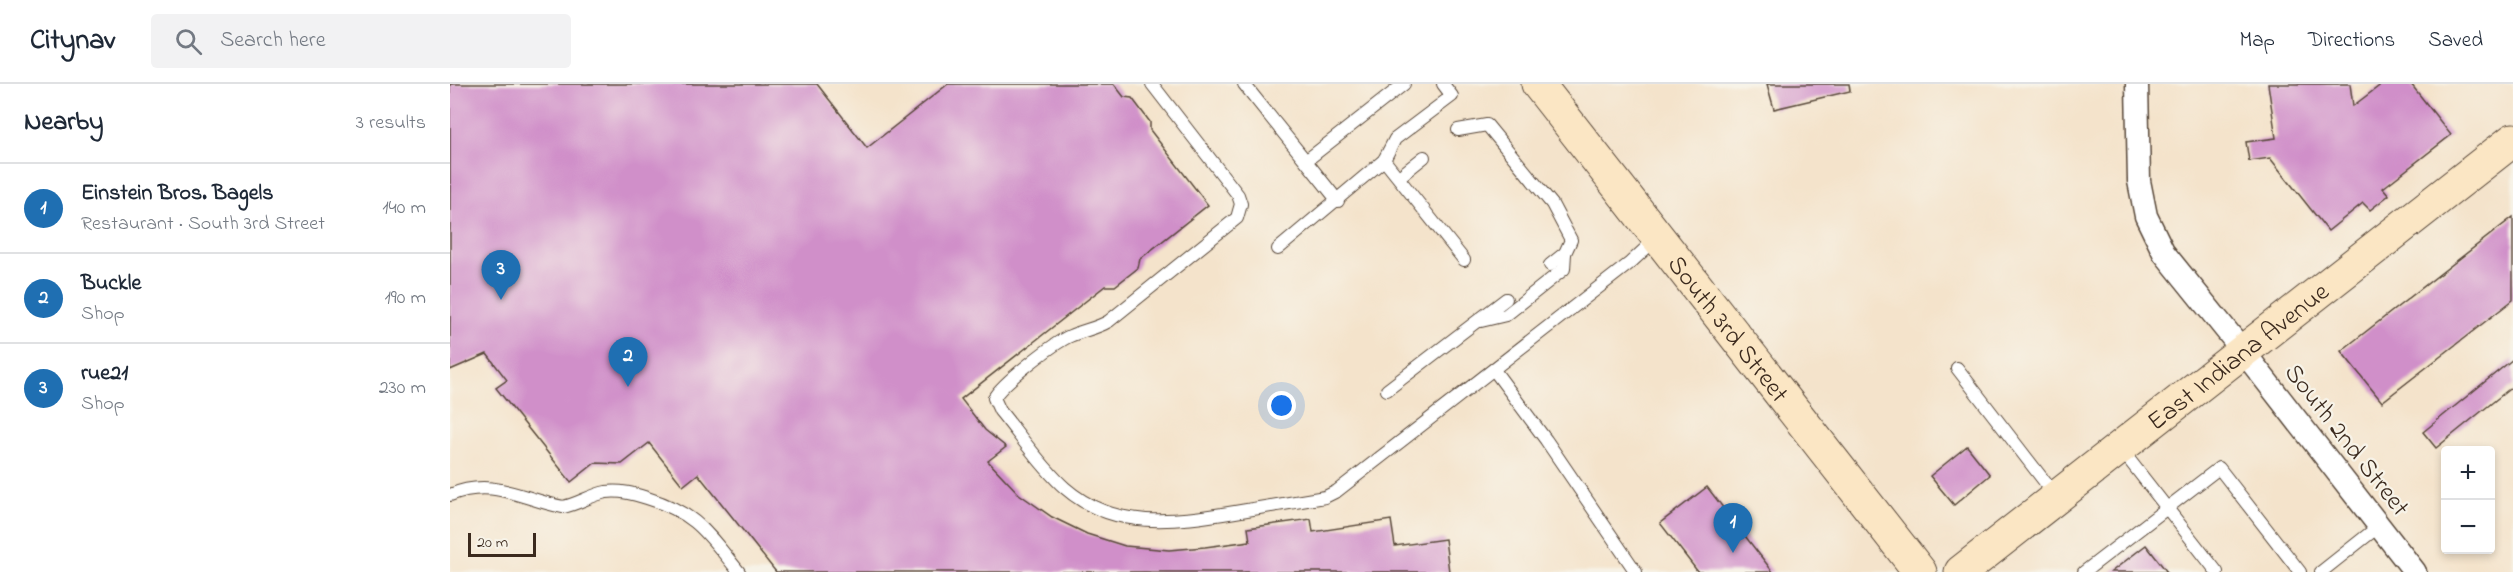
<!DOCTYPE html>
<html lang="en">
<head>
<meta charset="utf-8">
<style>
  body { margin:0; font-family:"Indie Flower",sans-serif; background:#f2f2f3; color:#1f2937 }
  .controls { position:absolute; right:18px; bottom:18px; display:grid; overflow:hidden; border-radius:6px; box-shadow:0 3px 9px #0003 }
  .controls button { width:54px; height:54px; display:grid; place-items:center; padding:0; border:0; border-bottom:2px solid #e0e1e3; background:#fff; color:#1f2937; font:30px sans-serif }
  .scale { position:absolute; left:18px; bottom:15px; width:68px; box-sizing:border-box; padding-left:6px; border:3px solid #3b2a1e; border-top:0; font-size:16px; line-height:21px; white-space:nowrap; color:#3b2a1e; -webkit-text-stroke:4px #f7f3e8; paint-order:stroke }
  .you { position:absolute; left:832px; top:322px; width:21px; height:21px; margin:-15px; border:4px solid #fff; border-radius:50%; background:#1a73e8; box-shadow:0 0 0 9px #1a73e833 }
  .badge { display:grid; place-items:center; width:39px; height:39px; border-radius:50%; background:#1f6fb2; color:#fff; font-size:20px; font-weight:700 }
  .pin { position:absolute; translate:-50% -50px; filter:drop-shadow(0 2px 3px #0008) }
  .pin::after { content:''; position:absolute; top:32px; width:21px; height:18px; background:inherit; clip-path:polygon(0 0,100% 0,50% 100%) }
  .list { margin:0; padding:0; list-style:none }
  h2 { display:flex; justify-content:space-between; align-items:center; height:78px; margin:0; padding:0 24px; font-size:26px }
  h2 small { font-size:20px; font-weight:400; color:#747a83 }
  .list li { display:grid; grid-template-columns:39px 1fr auto; gap:18px; align-items:center; box-sizing:border-box; height:90px; padding:0 24px; border-top:2px solid #e0e1e3 }
  .list b { display:block; font-size:22px; white-space:nowrap }
  .list p { margin:0; font-size:20px; white-space:nowrap; color:#747a83 }
  .list em { font-size:20px; font-style:normal; color:#747a83 }
  .icon { flex:none; width:33px; height:33px; fill:none; stroke:currentColor; stroke-width:2; stroke-linecap:round; stroke-linejoin:round }
  .map { position:relative; flex:none; width:2063px; height:488px; overflow:hidden }
  header { display:flex; align-items:center; gap:36px; box-sizing:border-box; height:84px; padding:0 30px; background:#fff; border-bottom:2px solid #e0e1e3 }
  header strong { font-size:28px }
  nav { display:flex; gap:33px; margin-inline-start:auto; font-size:21px }
  .search { width:420px; height:54px; background:#f2f2f3; display:flex; align-items:center; gap:15px; box-sizing:border-box; padding:0 21px; border-radius:6px; color:#747a83; font-size:22px }
  main { display:flex }
  aside { flex:1; background:#fff }
  .map>svg:first-child { display:block }
  .building { fill:#d08fc9 }
  .lines { fill:none; stroke-linecap:round; stroke-linejoin:round }
  .lane-casing { stroke:#574638; stroke-width:14 }
  .street-casing { stroke:#574638; stroke-width:25 }
  .secondary-casing { stroke:#574638; stroke-width:35 }
  .lane { stroke:#fff; stroke-width:12 }
  .street { stroke:#fff; stroke-width:22 }
  .secondary { stroke:#fbe6c4; stroke-width:33 }
  .labels { text-anchor:middle; stroke-width:4.5; stroke-linejoin:round; paint-order:stroke }
  .street-label { font-size:26px; fill:#3b2a1e; stroke:#f7f3e8 }
</style>
</head>
<body>
<header>
<strong>Citynav</strong>
<div class="search"><svg class="icon" aria-label="search" viewBox="0 0 24 24"><circle cx="10" cy="10" r="6"/><path d="M15 15l6 6"/></svg>Search here</div>
<nav><a>Map</a><a>Directions</a><a>Saved</a></nav>
</header>
<main>
<aside>
<h2>Nearby<small>3 results</small></h2>
<ul class="list">
<li><span class="badge">1</span><div><b>Einstein Bros. Bagels</b><p>Restaurant · South 3rd Street</p></div><em>140 m</em></li>
<li><span class="badge">2</span><div><b>Buckle</b><p>Shop</p></div><em>190 m</em></li>
<li><span class="badge">3</span><div><b>rue21</b><p>Shop</p></div><em>230 m</em></li>
</ul>
</aside>
<div class="map">
<svg width="2063" height="488" viewBox="0 0 2063 488">
  <rect width="100%" height="100%" fill="#f7f3e8"/>
  <filter id="ink" filterUnits="userSpaceOnUse"><feTurbulence type="fractalNoise" baseFrequency=".0167" numOctaves="2"/><feDisplacementMap in="SourceGraphic" scale="12" xChannelSelector="R" yChannelSelector="G"/><feConvolveMatrix kernelMatrix="1 2 1 2 8 2 1 2 1" color-interpolation-filters="sRGB"/></filter>
  <filter id="wash" filterUnits="userSpaceOnUse"><feTurbulence type="fractalNoise" baseFrequency=".008" numOctaves="4" result="noise"/><feDisplacementMap in="SourceGraphic" scale="24" xChannelSelector="R" yChannelSelector="G"/><feGaussianBlur stdDeviation="1.35" result="paint"/><feColorMatrix in="noise" values="0 0 0 0 0 0 0 0 0 0 0 0 0 0 0 0 0 1.4 0 .05"/><feComposite in="paint" operator="in"/></filter>
  <g filter="url(#wash)">
    <rect width="100%" height="100%" fill="#f4e3cb"/>
    <g id="blocks">
      <!-- building -->
      <g class="building">
        <polygon points="0,0 367,0 417,64 498,0 664,0 674,13 682,14 700,38 700,46 758,121 690,175 688,184 665,202 655,202 511,315 535,346 556,363 538,377 569,410 602,433 637,450 675,462 719,466 755,463 800,457 798,444 861,435 863,448 941,436 945,462 995,455 999,488 326,488 248,390 233,402 199,359 172,380 145,379 121,398 46,304 57,296 37,270 0,286"/>
        <polygon points="1317,0 1399,0 1400,7 1324,25"/>
        <polygon points="1818,0 1900,0 1903,22 1932,0 1961,0 2001,51 1933,104 1939,111 1920,126 1913,119 1878,147 1820,74 1799,77 1796,58 1826,54"/>
        <polygon points="2063,133 2063,216 1932,318 1891,267"/>
        <polygon points="2063,275 2063,302 1986,364 1973,348"/>
        <polygon points="1517,362 1540,391 1504,421 1480,392"/>
        <polygon points="1257,403 1323,488 1248,488 1210,439"/>
        <polygon points="1696,461 1717,488 1661,488"/>
      </g>
    </g>
  </g>
  <g filter="url(#ink)">
    <use href="#blocks" fill-opacity="0" stroke="#574638" stroke-width="1.5"/>
    <g class="lines">
      <defs>
        <g id="lane">
          <path d="M702,0L788,111L791,120L787,134L659,237C646,245 633,246 620,252C604,259 551,300 544,314L550,327C569,350 593,385 615,404C664,447 725,438 785,428C815,423 845,418 875,413L887,407L1180,179L1207,154"/>
          <polyline points="794,0 888,117"/>
          <polyline points="1008,46 1037,41 1102,120 1121,156 1115,169 1100,181"/>
          <polyline points="857,76 954,0"/>
          <polyline points="934,76 1014,176"/>
          <polyline points="949,93 974,73"/>
          <polyline points="828,165 934,76 945,55 1002,12 993,0"/>
          <polyline points="1031,237 1056,231 1114,185 1115,169"/>
          <polyline points="1507,284 1605,411"/>
          <polyline points="1044,286 1096,356 1186,488"/>
          <polyline points="937,306 1056,215"/>
          <polyline points="1670,364 1767,488"/>
          <path d="M0,411C43,393 71,415 113,423C128,420 141,411 156,408C171,406 184,410 197,414C248,430 257,449 289,488"/>
          <polyline points="1634,488 1769,384 1850,488"/>
          <polyline points="1871,488 1929,442"/>
        </g>
        <polyline id="street" points="1687,0 1689,97 1696,132 1714,169 1793,267 1965,488"/>
        <g id="secondary">
          <path id="s1" d="M1088,0L1470,488"/>
          <path id="s2" d="M1511,488L2063,56"/>
        </g>
      </defs>
      <!-- lane casing -->
      <use href="#lane" class="lane-casing"/>
      <!-- street casing -->
      <use href="#street" class="street-casing"/>
      <!-- secondary casing -->
      <use href="#secondary" class="secondary-casing"/>
      <!-- lane -->
      <use href="#lane" class="lane"/>
      <!-- street -->
      <use href="#street" class="street"/>
      <!-- secondary -->
      <use href="#secondary" class="secondary"/>
    </g>
  </g>
  <g class="labels">
    <!-- street labels -->
    <g class="street-label">
      <text dy="9" stroke="none"><textPath href="#s1" startOffset="310">South 3rd Street</textPath></text>
      <text dy="9" stroke="none"><textPath href="#s2" startOffset="351">East Indiana Avenue</textPath></text>
      <text transform="translate(1898 355) rotate(52)" y="9">South 2nd Street</text>
    </g>
  </g>
</svg>
<div class="controls">
<button>+</button>
<button>−</button>
</div>
<div class="scale">20 m</div>
<div class="you"></div>
<div class="pin badge" style="left:1283px;top:469px">1</div>
<div class="pin badge" style="left:178px;top:303px">2</div>
<div class="pin badge" style="left:51px;top:216px">3</div>
</div>
</main>
</body>
</html>
